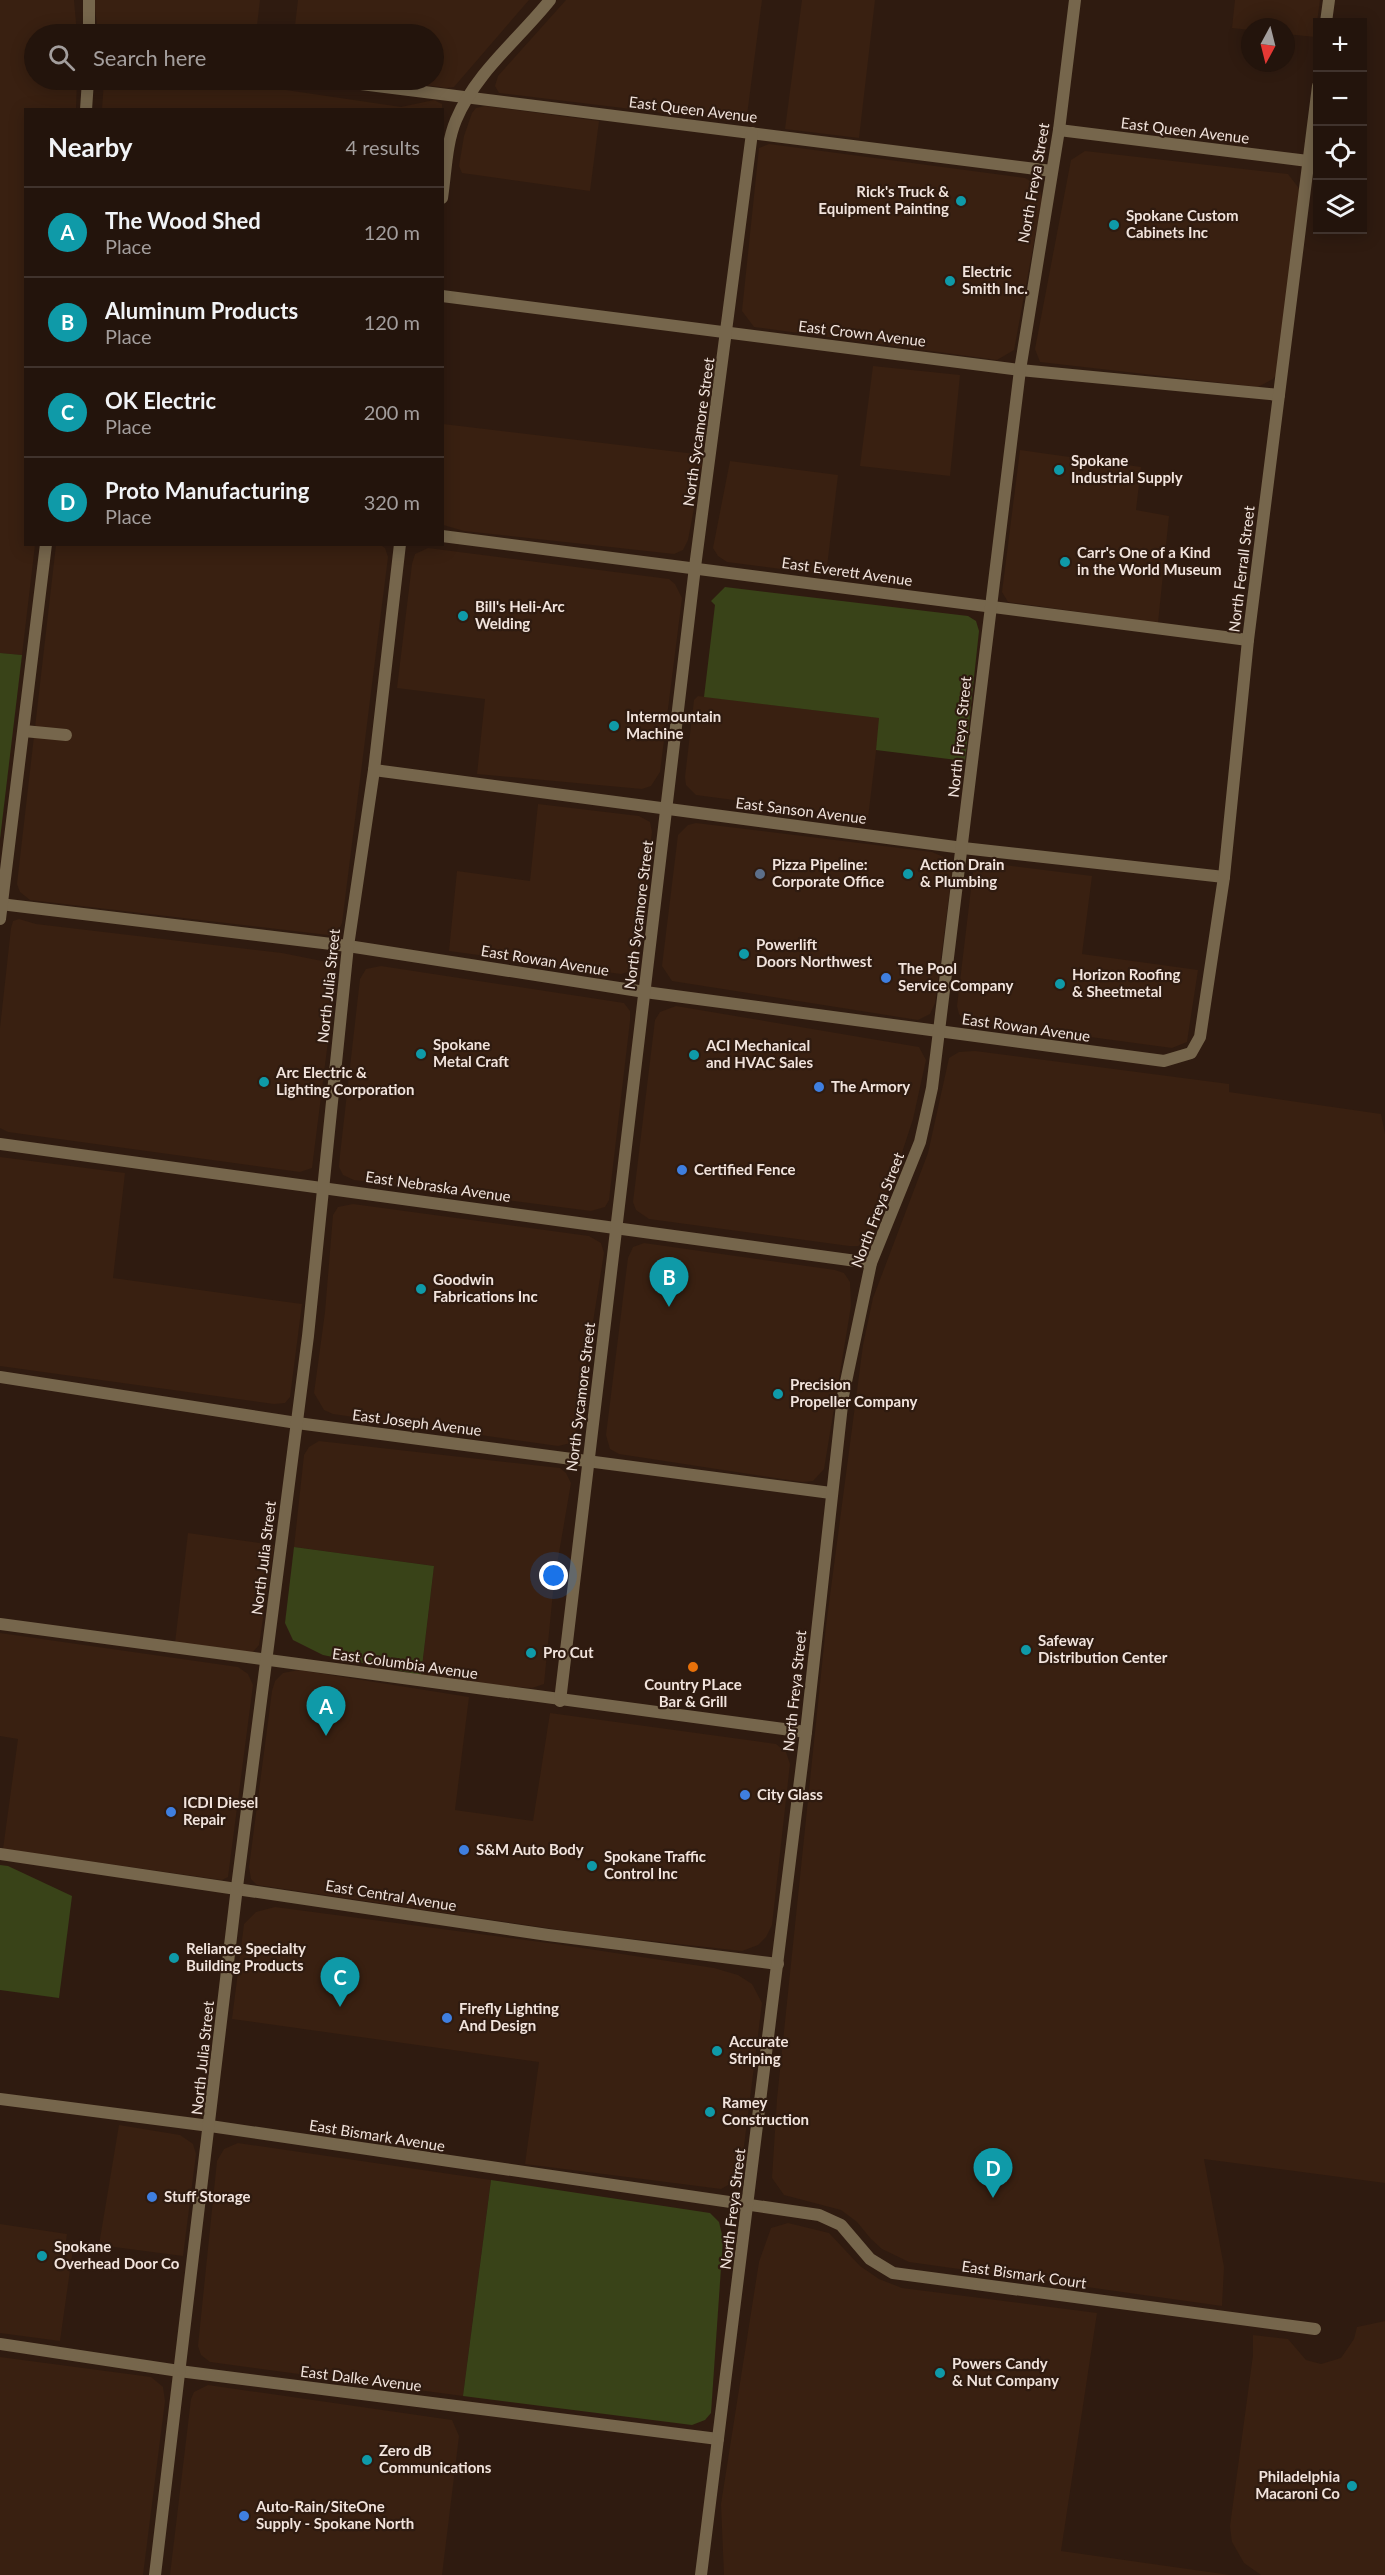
<!DOCTYPE html>
<html lang="en">
<head>
<meta charset="utf-8">
<style>
  body { margin:0; font-family:Lato,sans-serif; background:#2b1d15; color:#f1f3f6 }
  .controls { position:absolute; right:18px; top:18px; display:grid; overflow:hidden; border-radius:0px; box-shadow:0 3px 15px #0003 }
  .controls button { width:54px; height:54px; display:grid; place-items:center; padding:0; border:0; border-bottom:2px solid #40332d; background:#23140c; color:#f1f3f6; font:30px sans-serif }
  .compass { position:absolute; left:1241px; top:18px; width:54px; height:54px; border-radius:50%; background:#23140c; box-shadow:0 3px 15px #0003; rotate:187deg }
  .you { position:absolute; left:554px; top:1576px; width:21px; height:21px; margin:-15px; border:4px solid #fff; border-radius:50%; background:#1a73e8; box-shadow:0 0 0 9px #1a73e833 }
  .badge { display:grid; place-items:center; width:39px; height:39px; border-radius:50%; background:#db2777; color:#fff; font-size:20px; font-weight:700 }
  .pin { position:absolute; translate:-50% -50px; filter:drop-shadow(0 2px 3px #0008) }
  .pin::after { content:''; position:absolute; top:32px; width:21px; height:18px; background:inherit; clip-path:polygon(0 0,100% 0,50% 100%) }
  .list { margin:0; padding:0; list-style:none }
  h2 { display:flex; justify-content:space-between; align-items:center; height:78px; margin:0; padding:0 24px; font-size:26px }
  h2 small { font-size:20px; font-weight:400; color:#a39e9d }
  .list li { display:grid; grid-template-columns:39px 1fr auto; gap:18px; align-items:center; box-sizing:border-box; height:90px; padding:0 24px; border-top:2px solid #40332d }
  .list b { display:block; font-size:22px; white-space:nowrap }
  .list p { margin:0; font-size:20px; white-space:nowrap; color:#a39e9d }
  .list em { font-size:20px; font-style:normal; color:#a39e9d }
  .icon { flex:none; width:33px; height:33px; fill:none; stroke:currentColor; stroke-width:2; stroke-linecap:round; stroke-linejoin:round }
  .map { position:relative; flex:none; width:1385px; height:2575px; overflow:hidden }
  .search { position:absolute; background:#23140c; box-shadow:0 3px 15px #0003; left:24px; top:24px; width:420px; height:66px; display:flex; align-items:center; gap:15px; box-sizing:border-box; padding:0 21px; border-radius:33px; color:#a39e9d; font-size:22px }
  .panel { position:absolute; background:#23140c; box-shadow:0 3px 15px #0003; left:24px; top:108px; width:420px; height:438px; border-radius:0px }
  .map>svg:first-child { display:block }
  .built { fill:#392011 }
  .green { fill:#394318 }
  .lines { fill:none; stroke-linecap:round; stroke-linejoin:round }
  .minor { stroke:#76664c; stroke-width:12 }
  .tertiary { stroke:#76664c; stroke-width:12 }
  .culture-dot { fill:#0f9aa8; stroke:#2f1b10; stroke-width:2 }
  .service-dot { fill:#5c6f8a; stroke:#2f1b10; stroke-width:2 }
  .shop-dot { fill:#3f7fe0; stroke:#2f1b10; stroke-width:2 }
  .food-dot { fill:#e8710a; stroke:#2f1b10; stroke-width:2 }
  .labels { text-anchor:middle; stroke-width:4.5; stroke-linejoin:round; paint-order:stroke }
  .street-label { font-size:15px; fill:#f1e3dc; stroke:#2f1b10 }
  .poi-label { font-size:15px; font-weight:bold; fill:#f1e3dc; stroke:#2f1b10; text-anchor:start }
</style>
</head>
<body>
<div class="map">
<svg width="1385" height="2575" viewBox="0 0 1385 2575">
  <rect width="100%" height="100%" fill="#2f1b10"/>
  <!-- built -->
  <g class="built">
    <polygon points="0,0 74,0 77,34 34,34 34,80 77,80 76,109 26,110 26,544 35,545 22,655 0,653"/>
    <polygon points="94,0 260,0 256,34 98,34"/>
    <polygon points="298,0 529,0 454,87 447,88 387,80 434,80 434,34 294,34"/>
    <polygon points="566,0 762,0 746,123 499,93 495,86 498,76"/>
    <polygon points="802,0 875,0 859,138 785,129"/>
    <polygon points="1235,0 1320,0 1315,37 1286,34 1286,27 1250,27 1250,30 1232,28"/>
    <polygon points="104,80 185,80 234,87 252,85 401,107 434,100 442,104 442,110 102,109"/>
    <polygon points="485,106 599,121 590,191 462,173 459,166 464,136 472,113 476,108"/>
    <polygon points="769,144 1025,178 1034,183 1040,190 1042,199 1014,350 997,360 754,327 742,311 759,148"/>
    <polygon points="1085,151 1288,174 1301,191 1280,370 1273,379 1258,387 1040,362 1035,349 1071,160"/>
    <polygon points="873,366 960,375 950,476 860,466"/>
    <polygon points="443,424 704,455 688,540 683,550 674,554 464,531 443,525"/>
    <polygon points="1020,450 1141,467 1136,510 1169,516 1158,623 1008,602 1002,592"/>
    <polygon points="730,461 838,475 826,575 727,562 718,556 713,548"/>
    <polygon points="379,544 385,548 388,557 342,923 338,932 328,935 30,900 20,892 17,884 56,545"/>
    <polygon points="428,548 669,579 675,584 682,598 660,772 651,786 642,789 477,774 485,699 397,688 412,564 415,554"/>
    <polygon points="698,696 880,718 868,818 696,795 686,785 685,777 694,700"/>
    <polygon points="538,804 639,816 650,822 652,832 636,963 631,971 621,974 449,951 457,871 530,881"/>
    <polygon points="696,823 932,852 948,859 952,874 935,1003 930,1014 918,1020 672,981 662,966 678,835 688,825"/>
    <polygon points="989,863 1092,876 1082,954 1198,970 1187,1042 1172,1048 964,1020 959,1014 957,1006 973,872 980,865"/>
    <polygon points="19,919 36,924 282,953 332,963 336,978 312,1168 300,1172 8,1132 0,1128 0,1028 11,928 13,921"/>
    <polygon points="381,966 624,1003 630,1011 630,1021 609,1200 605,1207 591,1211 354,1180 343,1175 339,1167 340,1155 360,979 366,969"/>
    <polygon points="676,1006 919,1047 926,1060 913,1119 878,1226 864,1243 858,1246 849,1246 649,1219 636,1210 633,1202 655,1020 660,1012"/>
    <polygon points="975,1051 1229,1084 1229,1092 1381,1114 1385,1134 1385,2183 1204,2159 1224,2267 1222,2306 909,2262 882,2249 871,2239 857,2222 841,2210 784,2195 772,2178 777,2099 826,1626 863,1345 873,1298 928,1153 949,1058 959,1052"/>
    <polygon points="0,1157 125,1173 113,1278 302,1304 290,1397 285,1403 274,1404 0,1366"/>
    <polygon points="353,1204 589,1236 601,1243 604,1253 575,1435 571,1443 558,1446 333,1414 324,1410 314,1393 325,1312 333,1215 338,1207"/>
    <polygon points="644,1243 835,1270 844,1273 850,1282 851,1306 824,1469 813,1481 802,1482 619,1454 610,1449 606,1435 628,1258 633,1247"/>
    <polygon points="319,1441 560,1468 566,1473 571,1483 554,1582 544,1684 532,1688 505,1686 421,1675 434,1566 294,1547 304,1455 309,1447"/>
    <polygon points="188,1533 274,1545 259,1645 253,1652 175,1643"/>
    <polygon points="0,1633 238,1667 248,1674 253,1685 228,1877 222,1880 3,1849 18,1739 0,1736"/>
    <polygon points="299,1670 469,1697 455,1810 533,1821 550,1713 776,1744 786,1752 790,1764 772,1925 766,1937 758,1945 742,1951 588,1934 257,1885 251,1879 249,1867 272,1691 275,1681 283,1673"/>
    <polygon points="275,1907 556,1944 714,1968 738,1975 752,1984 762,2003 741,2170 737,2180 721,2189 525,2164 539,2062 232,2019 244,1924 256,1912"/>
    <polygon points="119,2125 180,2135 193,2144 196,2154 183,2256 99,2245"/>
    <polygon points="238,2143 491,2180 463,2396 210,2362 201,2355 198,2346 217,2161 224,2149"/>
    <polygon points="788,2223 829,2233 860,2266 879,2279 902,2288 1097,2313 1061,2551 1230,2575 724,2575 721,2504 759,2262 771,2228"/>
    <polygon points="0,2224 67,2234 66,2241 74,2242 60,2341 0,2333"/>
    <polygon points="1385,2321 1385,2575 1261,2575 1244,2563 1232,2542 1230,2526 1253,2355 1253,2335 1288,2339 1306,2360 1321,2364 1341,2358 1354,2339 1357,2327"/>
    <polygon points="0,2357 151,2377 163,2387 165,2401 143,2575 0,2575"/>
    <polygon points="208,2385 452,2420 459,2436 442,2575 170,2575 191,2399 194,2392"/>
  </g>
  <!-- green -->
  <g class="green">
    <polygon points="725,587 968,616 976,621 979,631 965,761 876,750 879,718 704,697 715,605 711,601"/>
    <polygon points="0,653 22,655 0,839"/>
    <polygon points="294,1547 434,1566 421,1675 323,1655 293,1640 285,1623"/>
    <polygon points="0,1865 8,1866 72,1896 59,1998 0,1990"/>
    <polygon points="491,2180 710,2213 719,2222 723,2239 711,2413 705,2420 692,2425 463,2396"/>
  </g>
  <g class="lines">
    <!-- minor -->
    <g class="minor">
      <polyline points="89,0 89,34"/>
      <polyline points="1326,22 1329,0"/>
      <polyline points="329,80 1052,171"/>
      <polyline points="86,110 88,80"/>
      <polyline points="1059,130 1308,161"/>
      <path d="M442,198C446,172 446,144 456,120C476,72 518,40 550,0"/>
      <polyline points="442,296 1020,370 1279,395"/>
      <polyline points="442,536 1248,640"/>
      <polyline points="24,731 66,735"/>
      <polyline points="374,770 963,848 1224,877"/>
      <polyline points="0,904 348,946 645,992 1164,1061 1191,1053 1200,1037 1224,877 1248,640 1318,86"/>
      <polyline points="0,919 46,544"/>
      <polyline points="0,1144 871,1263"/>
      <polyline points="0,1377 297,1423 831,1493"/>
      <polyline points="0,1624 806,1732"/>
      <polyline points="560,1701 695,567 752,133"/>
      <polyline points="0,1854 548,1935 778,1964"/>
      <polyline points="0,2099 210,2126 819,2215 841,2225 870,2259 893,2273 1315,2329"/>
      <polyline points="0,2344 179,2371 718,2439"/>
      <polyline points="155,2575 237,1887 308,1336 348,946 374,770 400,544"/>
    </g>
    <!-- tertiary -->
    <polyline class="tertiary" points="701,2575 806,1732 843,1396 871,1263 920,1142 932,1088 1020,370 1059,130 1075,0"/>
  </g>
  <!-- markers -->
  <g class="culture-dot">
    <circle cx="961" cy="201" r="6"/>
    <circle cx="1114" cy="225" r="6"/>
    <circle cx="950" cy="281" r="6"/>
    <circle cx="1059" cy="470" r="6"/>
    <circle cx="1065" cy="562" r="6"/>
    <circle cx="463" cy="616" r="6"/>
    <circle cx="614" cy="726" r="6"/>
    <circle cx="908" cy="874" r="6"/>
    <circle cx="744" cy="954" r="6"/>
    <circle cx="1060" cy="984" r="6"/>
    <circle cx="421" cy="1054" r="6"/>
    <circle cx="694" cy="1055" r="6"/>
    <circle cx="264" cy="1082" r="6"/>
    <circle cx="421" cy="1289" r="6"/>
    <circle cx="778" cy="1394" r="6"/>
    <circle cx="1026" cy="1650" r="6"/>
    <circle cx="531" cy="1653" r="6"/>
    <circle cx="592" cy="1866" r="6"/>
    <circle cx="174" cy="1958" r="6"/>
    <circle cx="717" cy="2051" r="6"/>
    <circle cx="710" cy="2112" r="6"/>
    <circle cx="42" cy="2256" r="6"/>
    <circle cx="940" cy="2373" r="6"/>
    <circle cx="367" cy="2460" r="6"/>
    <circle cx="1352" cy="2486" r="6"/>
  </g>
  <circle class="service-dot" cx="760" cy="874" r="6"/>
  <g class="shop-dot">
    <circle cx="886" cy="978" r="6"/>
    <circle cx="819" cy="1087" r="6"/>
    <circle cx="682" cy="1170" r="6"/>
    <circle cx="745" cy="1795" r="6"/>
    <circle cx="171" cy="1812" r="6"/>
    <circle cx="464" cy="1850" r="6"/>
    <circle cx="447" cy="2018" r="6"/>
    <circle cx="152" cy="2197" r="6"/>
    <circle cx="244" cy="2516" r="6"/>
  </g>
  <circle class="food-dot" cx="693" cy="1667" r="6"/>
  <g class="labels">
    <!-- street labels -->
    <g class="street-label">
      <text transform="translate(693 110) rotate(7)" y="5">East Queen Avenue</text>
      <text transform="translate(1185 131) rotate(7)" y="5">East Queen Avenue</text>
      <text transform="translate(1034 183) rotate(-80)" y="5">North Freya Street</text>
      <text transform="translate(862 334) rotate(7)" y="5">East Crown Avenue</text>
      <text transform="translate(699 432) rotate(-82)" y="5">North Sycamore Street</text>
      <text transform="translate(1242 569) rotate(-83)" y="5">North Ferrall Street</text>
      <text transform="translate(847 572) rotate(8)" y="5">East Everett Avenue</text>
      <text transform="translate(960 737) rotate(-84)" y="5">North Freya Street</text>
      <text transform="translate(801 811) rotate(7)" y="5">East Sanson Avenue</text>
      <text transform="translate(639 915) rotate(-83)" y="5">North Sycamore Street</text>
      <text transform="translate(545 961) rotate(9)" y="5">East Rowan Avenue</text>
      <text transform="translate(329 986) rotate(-84)" y="5">North Julia Street</text>
      <text transform="translate(1026 1028) rotate(8)" y="5">East Rowan Avenue</text>
      <text transform="translate(438 1187) rotate(8)" y="5">East Nebraska Avenue</text>
      <text transform="translate(878 1210) rotate(-69)" y="5">North Freya Street</text>
      <text transform="translate(581 1397) rotate(-83)" y="5">North Sycamore Street</text>
      <text transform="translate(417 1423) rotate(7)" y="5">East Joseph Avenue</text>
      <text transform="translate(264 1558) rotate(-83)" y="5">North Julia Street</text>
      <text transform="translate(405 1664) rotate(8)" y="5">East Columbia Avenue</text>
      <text transform="translate(795 1691) rotate(-84)" y="5">North Freya Street</text>
      <text transform="translate(391 1896) rotate(9)" y="5">East Central Avenue</text>
      <text transform="translate(203 2058) rotate(-84)" y="5">North Julia Street</text>
      <text transform="translate(377 2136) rotate(9)" y="5">East Bismark Avenue</text>
      <text transform="translate(733 2209) rotate(-83)" y="5">North Freya Street</text>
      <text transform="translate(1024 2275) rotate(8)" y="5">East Bismark Court</text>
      <text transform="translate(361 2379) rotate(7)" y="5">East Dalke Avenue</text>
    </g>
    <!-- poi labels -->
    <g class="poi-label">
      <text x="949" y="197" text-anchor="end">Rick's Truck &amp;<tspan x="949" dy="17">Equipment Painting</tspan></text>
      <text x="1126" y="221">Spokane Custom<tspan x="1126" dy="17">Cabinets Inc</tspan></text>
      <text x="962" y="277">Electric<tspan x="962" dy="17">Smith Inc.</tspan></text>
      <text x="1071" y="466">Spokane<tspan x="1071" dy="17">Industrial Supply</tspan></text>
      <text x="1077" y="558">Carr's One of a Kind<tspan x="1077" dy="17">in the World Museum</tspan></text>
      <text x="475" y="612">Bill's Heli-Arc<tspan x="475" dy="17">Welding</tspan></text>
      <text x="626" y="722">Intermountain<tspan x="626" dy="17">Machine</tspan></text>
      <text x="772" y="870">Pizza Pipeline:<tspan x="772" dy="17">Corporate Office</tspan></text>
      <text x="920" y="870">Action Drain<tspan x="920" dy="17">&amp; Plumbing</tspan></text>
      <text x="756" y="950">Powerlift<tspan x="756" dy="17">Doors Northwest</tspan></text>
      <text x="898" y="974">The Pool<tspan x="898" dy="17">Service Company</tspan></text>
      <text x="1072" y="980">Horizon Roofing<tspan x="1072" dy="17">&amp; Sheetmetal</tspan></text>
      <text x="433" y="1050">Spokane<tspan x="433" dy="17">Metal Craft</tspan></text>
      <text x="706" y="1051">ACI Mechanical<tspan x="706" dy="17">and HVAC Sales</tspan></text>
      <text x="276" y="1078">Arc Electric &amp;<tspan x="276" dy="17">Lighting Corporation</tspan></text>
      <text x="831" y="1092">The Armory</text>
      <text x="694" y="1175">Certified Fence</text>
      <text x="433" y="1285">Goodwin<tspan x="433" dy="17">Fabrications Inc</tspan></text>
      <text x="790" y="1390">Precision<tspan x="790" dy="17">Propeller Company</tspan></text>
      <text x="1038" y="1646">Safeway<tspan x="1038" dy="17">Distribution Center</tspan></text>
      <text x="543" y="1658">Pro Cut</text>
      <text x="693" y="1690" text-anchor="middle">Country PLace<tspan x="693" dy="17">Bar &amp; Grill</tspan></text>
      <text x="757" y="1800">City Glass</text>
      <text x="183" y="1808">ICDI Diesel<tspan x="183" dy="17">Repair</tspan></text>
      <text x="476" y="1855">S&amp;M Auto Body</text>
      <text x="604" y="1862">Spokane Traffic<tspan x="604" dy="17">Control Inc</tspan></text>
      <text x="186" y="1954">Reliance Specialty<tspan x="186" dy="17">Building Products</tspan></text>
      <text x="459" y="2014">Firefly Lighting<tspan x="459" dy="17">And Design</tspan></text>
      <text x="729" y="2047">Accurate<tspan x="729" dy="17">Striping</tspan></text>
      <text x="722" y="2108">Ramey<tspan x="722" dy="17">Construction</tspan></text>
      <text x="164" y="2202">Stuff Storage</text>
      <text x="54" y="2252">Spokane<tspan x="54" dy="17">Overhead Door Co</tspan></text>
      <text x="952" y="2369">Powers Candy<tspan x="952" dy="17">&amp; Nut Company</tspan></text>
      <text x="379" y="2456">Zero dB<tspan x="379" dy="17">Communications</tspan></text>
      <text x="1340" y="2482" text-anchor="end">Philadelphia<tspan x="1340" dy="17">Macaroni Co</tspan></text>
      <text x="256" y="2512">Auto-Rain/SiteOne<tspan x="256" dy="17">Supply - Spokane North</tspan></text>
    </g>
  </g>
</svg>
<div class="controls">
<button>+</button>
<button>−</button>
<button><svg class="icon" aria-label="locate" viewBox="0 0 24 24"><circle cx="12" cy="12" r="6"/><path d="M12 2v4M12 18v4M2 12h4M18 12h4"/></svg></button>
<button><svg class="icon" aria-label="layers" viewBox="0 0 24 24"><path d="M12 4l9 5-9 5-9-5zM3 14l9 5 9-5"/></svg></button>
</div>
<svg class="compass" viewBox="-18 -18 36 36"><path d="M0-13l5 13h-10z" fill="#e53935"/><path d="M0 13l5-13h-10z" fill="#a39e9d"/></svg>
<div class="you"></div>
<div class="pin badge" style="left:326px;top:1736px;background:#0f9aa8">A</div>
<div class="pin badge" style="left:669px;top:1307px;background:#0f9aa8">B</div>
<div class="pin badge" style="left:340px;top:2007px;background:#0f9aa8">C</div>
<div class="pin badge" style="left:993px;top:2198px;background:#0f9aa8">D</div>
<div class="search"><svg class="icon" aria-label="search" viewBox="0 0 24 24"><circle cx="10" cy="10" r="6"/><path d="M15 15l6 6"/></svg>Search here</div>
<section class="panel">
<h2>Nearby<small>4 results</small></h2>
<ul class="list">
<li><span class="badge" style="background:#0f9aa8">A</span><div><b>The Wood Shed</b><p>Place</p></div><em>120 m</em></li>
<li><span class="badge" style="background:#0f9aa8">B</span><div><b>Aluminum Products</b><p>Place</p></div><em>120 m</em></li>
<li><span class="badge" style="background:#0f9aa8">C</span><div><b>OK Electric</b><p>Place</p></div><em>200 m</em></li>
<li><span class="badge" style="background:#0f9aa8">D</span><div><b>Proto Manufacturing</b><p>Place</p></div><em>320 m</em></li>
</ul>
</section>
</div>
</body>
</html>
